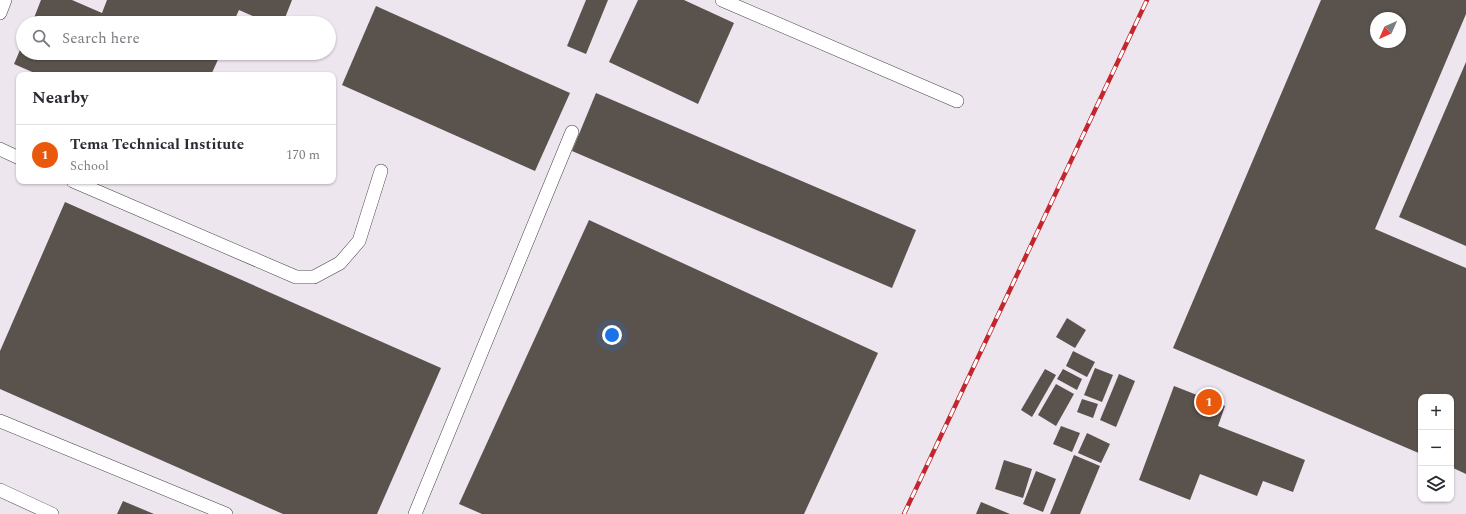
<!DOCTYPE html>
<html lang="en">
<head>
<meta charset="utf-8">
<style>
  body { margin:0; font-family:Spectral,serif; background:#f7f7f7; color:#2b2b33 }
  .controls { position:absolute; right:12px; bottom:12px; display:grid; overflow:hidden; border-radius:8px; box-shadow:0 1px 3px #0004 }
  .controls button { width:36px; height:36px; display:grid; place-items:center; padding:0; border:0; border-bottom:1px solid #e1e1e2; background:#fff; color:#2b2b33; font:20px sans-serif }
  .compass { position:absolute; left:1370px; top:12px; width:36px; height:36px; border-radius:50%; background:#fff; box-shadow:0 1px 3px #0004; rotate:225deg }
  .you { position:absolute; left:612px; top:335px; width:14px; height:14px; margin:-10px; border:3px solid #fff; border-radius:50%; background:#1a73e8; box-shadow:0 0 0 6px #1a73e833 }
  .badge { display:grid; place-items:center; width:26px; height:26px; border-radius:50%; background:#ea580c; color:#fff; font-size:13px; font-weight:700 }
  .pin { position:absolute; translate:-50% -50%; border:2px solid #fff; box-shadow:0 1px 4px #0006 }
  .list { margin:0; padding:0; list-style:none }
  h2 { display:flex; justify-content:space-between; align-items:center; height:52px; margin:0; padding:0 16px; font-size:17px }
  h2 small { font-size:13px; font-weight:400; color:#7c7c81 }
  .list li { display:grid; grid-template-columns:26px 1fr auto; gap:12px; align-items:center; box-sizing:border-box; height:60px; padding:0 16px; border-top:1px solid #e1e1e2 }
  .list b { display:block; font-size:15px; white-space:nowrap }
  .list p { margin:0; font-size:13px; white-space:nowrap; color:#7c7c81 }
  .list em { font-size:13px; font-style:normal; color:#7c7c81 }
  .icon { flex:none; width:22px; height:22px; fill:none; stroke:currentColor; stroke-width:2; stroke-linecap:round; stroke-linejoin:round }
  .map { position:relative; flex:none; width:1466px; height:514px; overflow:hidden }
  .search { position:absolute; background:#fff; box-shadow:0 1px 3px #0004; left:16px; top:16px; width:320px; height:44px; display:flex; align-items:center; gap:10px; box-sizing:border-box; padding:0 14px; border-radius:22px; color:#7c7c81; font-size:15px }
  .panel { position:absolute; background:#fff; box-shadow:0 1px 3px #0004; left:16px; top:72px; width:320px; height:112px; border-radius:8px }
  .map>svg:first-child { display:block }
  .industrial { fill:#eee6ef; fill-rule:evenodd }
  .building { fill:#5a524d; fill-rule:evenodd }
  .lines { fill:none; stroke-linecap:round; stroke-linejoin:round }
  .lane-casing { stroke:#444; stroke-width:14 }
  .lane { stroke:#fff; stroke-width:13 }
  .rail-casing { stroke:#c4262e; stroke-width:4.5 }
  .rail { stroke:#fff; stroke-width:3; stroke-dasharray:9; stroke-linecap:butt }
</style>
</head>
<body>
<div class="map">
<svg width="1466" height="514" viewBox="0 0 1466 514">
  <rect width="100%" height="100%" fill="#fffdf5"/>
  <!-- industrial -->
  <path class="industrial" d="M0,0H1466V514H0ZM1376,18H1400V42H1376ZM23,23H329V53H23ZM19,75H333V181H19ZM1421,397H1451V499H1421Z"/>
  <!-- building -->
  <g class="building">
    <polygon points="41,0 72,0 102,13 107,0 292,0 283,23 268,23 239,10 233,23 32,23"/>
    <polygon points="586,0 608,0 586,54 567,46"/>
    <polygon points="638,0 684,0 734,23 698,104 609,62"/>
    <path d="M1321,0H1466V14L1375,229L1466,268V474L1451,467V397H1421V454L1173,348ZM1376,18H1400V42H1376Z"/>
    <polygon points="376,6 570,93 535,171 342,85"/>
    <polygon points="23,43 23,53 221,53 211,75 39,75 14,64"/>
    <polygon points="1466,62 1466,246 1399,217"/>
    <polygon points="596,93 916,230 892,288 572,151"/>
    <polygon points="65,202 441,368 377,514 283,514 0,389 0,351"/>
    <polygon points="589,220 878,353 804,514 482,514 459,504"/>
    <polygon points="1067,318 1086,330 1075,348 1056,337"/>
    <polygon points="1073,351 1095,362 1087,377 1066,366"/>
    <polygon points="1095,368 1113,375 1102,402 1084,395"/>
    <polygon points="1045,369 1056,375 1032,417 1021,410"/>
    <polygon points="1063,369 1082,379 1077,390 1057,379"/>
    <polygon points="1119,374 1135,381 1116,427 1100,420"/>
    <polygon points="1056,384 1074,394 1056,426 1038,415"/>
    <polygon points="1174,386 1225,406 1218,426 1305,460 1293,492 1263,481 1257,496 1200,474 1190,500 1139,480"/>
    <polygon points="1082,399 1098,404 1093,418 1077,412"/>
    <polygon points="1061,426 1080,433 1072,452 1053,444"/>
    <polygon points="1087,433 1110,444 1101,463 1078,453"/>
    <polygon points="1074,455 1100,466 1080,514 1050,514"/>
    <polygon points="1004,460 1032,469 1023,498 995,489"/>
    <polygon points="1036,471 1056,479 1043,512 1023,504"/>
    <polygon points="123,501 154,514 117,514"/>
    <polygon points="981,502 1010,514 976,514"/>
  </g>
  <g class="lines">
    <defs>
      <g id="lane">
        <polyline points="722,0 957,101"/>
        <polyline points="0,13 5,0"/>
        <polyline points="0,149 19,158"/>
        <polyline points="73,181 296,277 314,277 340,263 359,241 381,171"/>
        <polyline points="0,421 226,514"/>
        <polyline points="0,490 52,514"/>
        <polyline points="415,514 572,132"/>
      </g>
    </defs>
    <!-- lane casing -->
    <use href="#lane" class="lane-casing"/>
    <!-- lane -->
    <use href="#lane" class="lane"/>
    <defs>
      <polyline id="rail" points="904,514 1147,0"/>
    </defs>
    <!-- rail casing -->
    <use href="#rail" class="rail-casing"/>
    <!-- rail -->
    <use href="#rail" class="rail"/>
  </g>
</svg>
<div class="controls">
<button>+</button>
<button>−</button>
<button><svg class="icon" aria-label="layers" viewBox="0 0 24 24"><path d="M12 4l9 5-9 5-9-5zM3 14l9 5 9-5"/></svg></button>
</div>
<svg class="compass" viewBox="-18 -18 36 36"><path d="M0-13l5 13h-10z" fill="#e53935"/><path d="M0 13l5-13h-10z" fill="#7c7c81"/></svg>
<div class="you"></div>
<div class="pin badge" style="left:1209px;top:402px">1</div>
<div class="search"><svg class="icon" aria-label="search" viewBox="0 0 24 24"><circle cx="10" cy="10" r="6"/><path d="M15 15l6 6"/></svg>Search here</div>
<section class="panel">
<h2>Nearby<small></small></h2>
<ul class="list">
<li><span class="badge">1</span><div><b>Tema Technical Institute</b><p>School</p></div><em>170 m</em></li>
</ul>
</section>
</div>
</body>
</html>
